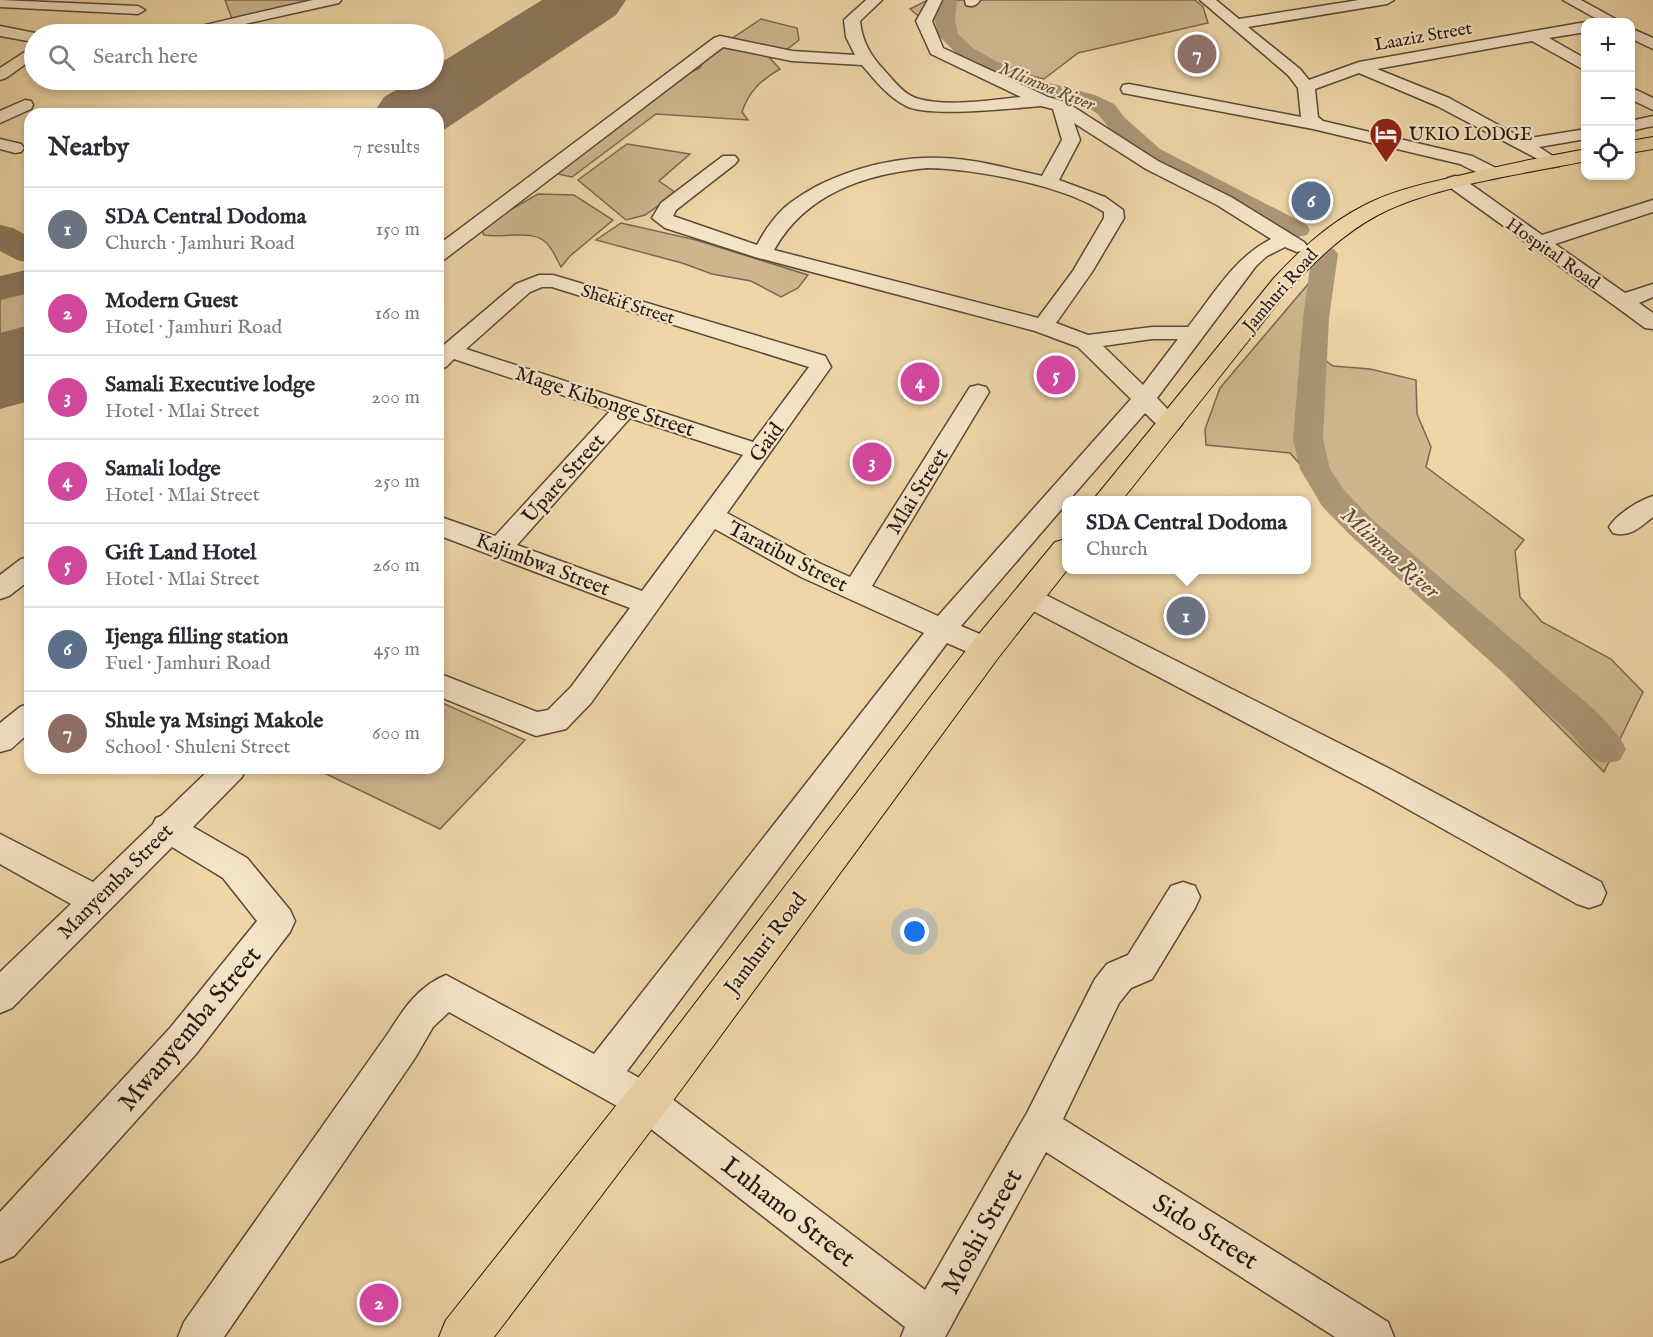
<!DOCTYPE html>
<html lang="en">
<head>
<meta charset="utf-8">
<style>
  body { margin:0; font-family:"IM FELL English",serif; background:#f2f2f3; color:#2b2b33 }
  .controls { position:absolute; right:18px; top:18px; display:grid; overflow:hidden; border-radius:12px; box-shadow:0 3px 9px #0003 }
  .controls button { width:54px; height:54px; display:grid; place-items:center; padding:0; border:0; border-bottom:2px solid #e1e1e2; background:#fff; color:#2b2b33; font:30px sans-serif }
  .you { position:absolute; left:915px; top:932px; width:21px; height:21px; margin:-15px; border:4px solid #fff; border-radius:50%; background:#1a73e8; box-shadow:0 0 0 9px #1a73e833 }
  .badge { display:grid; place-items:center; width:39px; height:39px; border-radius:50%; background:#8f2418; color:#fff; font-size:20px; font-weight:700 }
  .pin { position:absolute; translate:-50% -50%; border:3px solid #fff; box-shadow:0 2px 6px #0006 }
  .popup { position:absolute; left:1062px; top:496px; width:249px; height:78px; box-sizing:border-box; display:grid; place-content:center; border-radius:12px; background:#fff; filter:drop-shadow(0 2px 4px #0005); font-size:20px; white-space:nowrap; color:#7c7c81 }
  .popup b { font-size:22px; color:#2b2b33 }
  .popup::after { content:''; position:absolute; left:50%; top:100%; margin-left:-12px; border:12px solid transparent; border-top-color:#fff }
  .list { margin:0; padding:0; list-style:none }
  h2 { display:flex; justify-content:space-between; align-items:center; height:78px; margin:0; padding:0 24px; font-size:26px }
  h2 small { font-size:20px; font-weight:400; color:#7c7c81 }
  .list li { display:grid; grid-template-columns:39px 1fr auto; gap:18px; align-items:center; box-sizing:border-box; height:84px; padding:0 24px; border-top:2px solid #e1e1e2 }
  .list b { display:block; font-size:22px; white-space:nowrap }
  .list p { margin:0; font-size:20px; white-space:nowrap; color:#7c7c81 }
  .list em { font-size:20px; font-style:normal; color:#7c7c81 }
  .icon { flex:none; width:33px; height:33px; fill:none; stroke:currentColor; stroke-width:2; stroke-linecap:round; stroke-linejoin:round }
  .map { position:relative; flex:none; width:1653px; height:1337px; overflow:hidden }
  .search { position:absolute; background:#fff; box-shadow:0 3px 9px #0003; left:24px; top:24px; width:420px; height:66px; display:flex; align-items:center; gap:15px; box-sizing:border-box; padding:0 21px; border-radius:33px; color:#7c7c81; font-size:22px }
  .panel { position:absolute; background:#fff; box-shadow:0 3px 9px #0003; left:24px; top:108px; width:420px; height:666px; border-radius:18px }
  .map>svg:first-child { display:block }
  .green { fill:#cdb68e; stroke:#7b6850; stroke-width:1.5 }
  .lines { fill:none; stroke-linecap:round; stroke-linejoin:round }
  .river { fill:#ab9675; fill-rule:evenodd }
  .taxiway { fill:#8c785d; fill-rule:evenodd }
  .runway { fill:#8c785d; fill-rule:evenodd }
  .minor-casing { stroke:#5a4838; stroke-width:3 }
  .major-casing { stroke:#291913; stroke-width:2 }
  .minor { fill:#f4e4c6; fill-rule:evenodd }
  .major { fill:#eed6a7; fill-rule:evenodd }
  .labels { text-anchor:middle; stroke-width:4.5; stroke-linejoin:round; paint-order:stroke }
  .far-street-label { font-size:18px; fill:#291913; stroke:#f4e4c6 }
  .far-water-label { font-size:18px; font-style:italic; fill:#5d4b3a; stroke:#f4e4c6 }
  .far-poi-label { font-size:18px; fill:#291913; stroke:#f4e4c6; text-anchor:start }
  .street-label { font-size:21px; fill:#291913; stroke:#f4e4c6 }
  .water-label { font-size:22px; font-style:italic; fill:#5d4b3a; stroke:#f4e4c6 }
  .near-street-label { font-size:26px; fill:#291913; stroke:#f4e4c6 }
</style>
</head>
<body>
<div class="map">
<svg width="1653" height="1337" viewBox="0 0 1653 1337">
  <rect width="100%" height="100%" fill="#eed6a7"/>
  <filter id="stains"><feTurbulence type="fractalNoise" baseFrequency=".00333" numOctaves="4"/><feColorMatrix values="0 0 0 0 .2 0 0 0 0 .09 0 0 0 0 .02 0 0 0 .5 -.17"/></filter>
  <radialGradient id="worn" r=".72"><stop offset=".6" stop-color="#630" stop-opacity="0"/><stop offset="1" stop-color="#630" stop-opacity=".3"/></radialGradient>
  <!-- green -->
  <g class="green">
    <polygon points="225,0 317,0 275,12 232,19"/>
    <polygon points="928,0 1195,0 1203,7 1208,23 1078,53 1044,79 971,61 910,9"/>
    <path d="M761,19L797,28L799,40L785,51L769,57L780,69C761,80 749,91 742,112L748,120L656,114L572,177L554,173L687,74L700,68L707,55Z"/>
    <polygon points="627,144 690,154 659,181 676,193 645,215 626,220 578,180"/>
    <path d="M538,194L574,195L613,220L570,256L561,267C557,260 554,252 549,246C536,227 504,239 484,235L481,230L493,220Z"/>
    <polygon points="621,223 696,240 808,275 798,288 781,297 751,281 712,274 682,263 596,240"/>
    <polygon points="1329,265 1330,280 1322,319 1321,357 1333,366 1370,369 1416,380 1417,414 1431,447 1426,467 1524,540 1515,551 1520,597 1542,622 1611,659 1643,692 1604,772 1475,643 1396,572 1290,453 1206,445 1205,429 1220,388 1309,283"/>
    <polygon points="30,286 30,331 0,350 0,292"/>
    <polygon points="438,701 525,740 440,829 314,768 438,768"/>
  </g>
  <g class="lines">
    <!-- river -->
    <g class="river">
      <polygon points="939,0 957,0 955,20 958,34 974,49 996,61 1050,83 1095,95 1114,104 1125,118 1160,149 1307,225 1310,230 1307,235 1298,237 1289,235 1144,159 1109,128 1098,114 1081,103 1036,91 982,69 960,57 939,36 935,20"/>
      <path d="M1325,246L1334,249L1338,254L1329,318L1323,439L1330,469L1344,490L1372,519L1598,713L1620,738L1626,749L1620,760C1594,769 1588,753 1572,735L1350,535L1322,506L1300,469L1293,439L1303,318L1312,254L1316,249Z"/>
    </g>
    <!-- taxiway -->
    <g class="taxiway">
      <polygon points="0,225 13,228 30,237 30,263 17,260 0,251"/>
      <polygon points="30,269 30,293 0,300 0,276"/>
    </g>
    <!-- runway -->
    <g class="runway">
      <polygon points="542,0 626,0 616,15 442,131 438,132 438,114 373,114 384,97 413,80 434,80 434,67"/>
      <polygon points="30,325 30,401 0,409 0,333"/>
    </g>
    <defs>
      <g id="minor">
        <polygon points="0,0 138,6 145,10 138,14 0,7"/>
        <path d="M313,0H341L339,3L227,28L209,34H179L182,31C225,20 269,10 313,0Z"/>
        <path d="M866,0H882L860,21C862,41 870,55 884,70C893,80 905,96 919,99C947,107 992,100 1021,97L931,54L916,21L928,0H942L932,21L943,48L1048,97L1066,102L1158,161L1231,197L1304,242L1307,246L1304,250L1297,252L1285,247L1267,256L1256,266L1157,398L1182,424L1178,429C1162,434 1156,423 1145,413L1069,500H1066V504L961,626L996,641L1000,649L996,657L986,660L947,643L627,1071L659,1089L925,1290L1027,1113L1095,979L1107,964L1128,955L1171,886L1183,882L1195,886L1200,897L1195,908L1152,979L1131,988L1119,1003L1063,1119L1388,1322L1394,1337H1335L1046,1152L945,1337H901L905,1327L633,1115L449,1012L433,1027L415,1058L224,1337H178L184,1322L389,1032C404,1008 419,986 446,975L594,1054L924,633L801,577L715,529L591,703L566,729L536,736L438,696V673L537,712L548,710L571,687L630,608L438,535V516L495,536L610,411L454,359L446,367L438,369V350L516,284L539,275H553L825,356L831,367L727,513L819,563L850,577L970,387L978,385L986,387L989,392L872,586L938,616L1131,399L1078,347L1035,331L755,257L665,228L652,218L661,203L723,156H735L738,160L735,164L676,210L673,216L757,245C764,232 773,218 784,208C824,174 891,155 943,158C976,159 1010,169 1042,176L1062,140L1053,109L1041,106C1013,108 929,118 906,106C887,96 875,80 862,65L792,61L723,47L445,259L438,261V245L714,38L720,36L792,51L855,55L846,37L844,20ZM1074,123L1146,169L1217,205L1271,239C1235,257 1213,295 1188,327H1152L1088,335L1056,323L1092,272L1124,218L1123,210L1105,197L1059,180L1080,140ZM927,168C976,169 1063,185 1104,212V218L1073,271L1038,318L774,250C806,193 865,174 927,168ZM542,287H552L809,367L753,442L466,349L530,292ZM1152,339H1178L1143,385L1103,346ZM630,418L743,455L642,591L517,545Z"/>
        <path d="M965,0H980C976,6 973,7 966,5Z"/>
        <polygon points="1200,0 1216,0 1239,19 1359,0 1394,0 1387,4 1248,27 1300,69 1309,80 1359,62 1534,31 1586,22 1586,32 1549,38 1586,59 1586,71 1532,41 1377,69 1449,98 1524,139 1586,129 1586,139 1539,147 1562,162 1559,166 1553,167 1437,106 1359,73 1315,89 1318,117 1323,121 1472,156 1498,169 1501,173 1498,177 1486,177 1460,164 1313,129 1123,93 1121,89 1123,85 1129,84 1301,117 1298,88 1288,75"/>
        <polygon points="1563,0 1581,0 1621,22 1602,22"/>
        <polygon points="0,26 40,34 34,34 34,42 0,36"/>
        <polygon points="1630,28 1653,38 1653,49 1630,38"/>
        <polygon points="34,46 34,58 6,78 0,80 0,68"/>
        <polygon points="1630,87 1653,98 1653,110 1630,99"/>
        <polygon points="25,100 31,101 33,105 31,109 0,123 0,111"/>
        <polygon points="1653,116 1653,126 1630,131 1630,121"/>
        <polygon points="0,139 21,144 24,148 21,152 15,153 0,149"/>
        <polygon points="1455,176 1462,178 1542,235 1653,200 1653,212 1555,244 1625,293 1653,284 1653,297 1639,303 1653,313 1653,329 1645,328 1615,306 1448,186 1446,182 1448,178"/>
        <path d="M1653,496V517C1640,527 1630,538 1613,533L1609,527C1617,514 1638,501 1653,496Z"/>
        <polygon points="30,557 30,580 9,596 0,599 0,575 21,559"/>
        <polygon points="1028,586 1394,771 1601,882 1606,893 1601,904 1589,908 1577,904 1372,789 1018,603 1014,596 1018,589"/>
        <polygon points="30,703 30,732 11,749 0,752 0,723 20,707"/>
        <polygon points="211,768 246,768 242,777 193,827 247,858 290,910 295,921 290,932 196,1054 14,1256 0,1262 0,1212 170,1028 257,921 223,878 172,847 12,1008 0,1013 0,972 71,904 0,864 0,834 93,882 153,824 156,818 161,816"/>
      </g>
      <g id="major">
        <polygon points="1653,137 1653,149 1630,153 1630,141"/>
        <path d="M1586,149V161C1523,174 1433,186 1378,215C1344,233 1316,260 1290,288L1122,500H1093L1274,278C1300,250 1328,224 1363,206C1387,193 1414,186 1441,180C1489,168 1537,158 1586,149Z"/>
        <polygon points="1066,539 1067,570 998,658 661,1117 494,1337 439,1337 446,1320 631,1087 974,640 1055,542"/>
      </g>
    </defs>
    <!-- minor casing -->
    <use href="#minor" class="minor-casing"/>
    <!-- major casing -->
    <use href="#major" class="major-casing"/>
    <!-- minor -->
    <use href="#minor" class="minor"/>
    <!-- major -->
    <use href="#major" class="major"/>
  </g>
  <!-- icons -->
  <defs>
    <symbol id="hotel-pin" viewBox="-11 -11 22 30"><path d="M0 17L-7.5 6A9.5 9.5 0 1 1 7.5 6Z" fill="#8f2418" stroke="#f4e4c6"/><path d="M-6-4.5h1.5V1H6V5H4.5V3h-9V5H-6ZM-4 0a1.8 1.8 0 1 1 3.6 0ZM.5 0V-2.5h3Q6-2.5 6 0Z" fill="#fff"/></symbol>
  </defs>
  <g fill-rule="evenodd">
    <use href="#hotel-pin" x="1367" y="115" width="38" height="52"/>
  </g>
  <g class="labels">
    <!-- far-street labels -->
    <g class="far-street-label">
      <text transform="translate(1423 36) rotate(-10)" y="6">Laaziz Street</text>
      <text transform="translate(1553 253) rotate(35)" y="6">Hospital Road</text>
      <text transform="translate(1280 290) rotate(-49)" y="6">Jamhuri Road</text>
      <text transform="translate(628 304) rotate(17)" y="6">Shekif Street</text>
    </g>
    <!-- far-water labels -->
    <g class="far-water-label">
      <text transform="translate(1047 86) rotate(22)" y="6">Mlimwa River</text>
    </g>
    <!-- far-poi labels -->
    <g class="far-poi-label">
      <text x="1409" y="140">UKIO LODGE</text>
    </g>
    <!-- street labels -->
    <g class="street-label">
      <text transform="translate(605 401) rotate(18)" y="7">Mage Kibonge Street</text>
      <text transform="translate(766 442) rotate(-54)" y="7">Gaid</text>
      <text transform="translate(563 478) rotate(-48)" y="7">Upare Street</text>
      <text transform="translate(917 491) rotate(-58)" y="7">Mlai Street</text>
      <text transform="translate(788 556) rotate(27)" y="7">Taratibu Street</text>
      <text transform="translate(543 564) rotate(21)" y="7">Kajimbwa Street</text>
      <text transform="translate(115 881) rotate(-45)" y="7">Manyemba Street</text>
      <text transform="translate(765 943) rotate(-53)" y="7">Jamhuri Road</text>
    </g>
    <!-- water labels -->
    <g class="water-label">
      <text transform="translate(1391 552) rotate(42)" y="8">Mlimwa River</text>
    </g>
    <!-- near-street labels -->
    <g class="near-street-label">
      <text transform="translate(189 1028) rotate(-50)" y="9">Mwanyemba Street</text>
      <text transform="translate(789 1211) rotate(38)" y="9">Luhamo Street</text>
      <text transform="translate(981 1231) rotate(-61)" y="9">Moshi Street</text>
      <text transform="translate(1206 1231) rotate(32)" y="9">Sido Street</text>
    </g>
  </g>
  <rect width="100%" height="100%" filter="url(#stains)"/>
  <rect width="100%" height="100%" fill="url(#worn)"/>
</svg>
<div class="controls">
<button>+</button>
<button>−</button>
<button><svg class="icon" aria-label="locate" viewBox="0 0 24 24"><circle cx="12" cy="12" r="6"/><path d="M12 2v4M12 18v4M2 12h4M18 12h4"/></svg></button>
</div>
<div class="you"></div>
<div class="pin badge" style="left:1186px;top:616px;background:#6b7280">1</div>
<div class="popup"><b>SDA Central Dodoma</b>Church</div>
<div class="pin badge" style="left:379px;top:1303px;background:#d1479c">2</div>
<div class="pin badge" style="left:872px;top:462px;background:#d1479c">3</div>
<div class="pin badge" style="left:920px;top:382px;background:#d1479c">4</div>
<div class="pin badge" style="left:1056px;top:375px;background:#d1479c">5</div>
<div class="pin badge" style="left:1311px;top:201px;background:#5c6f8a">6</div>
<div class="pin badge" style="left:1197px;top:54px;background:#8d6e63">7</div>
<div class="search"><svg class="icon" aria-label="search" viewBox="0 0 24 24"><circle cx="10" cy="10" r="6"/><path d="M15 15l6 6"/></svg>Search here</div>
<section class="panel">
<h2>Nearby<small>7 results</small></h2>
<ul class="list">
<li><span class="badge" style="background:#6b7280">1</span><div><b>SDA Central Dodoma</b><p>Church · Jamhuri Road</p></div><em>150 m</em></li>
<li><span class="badge" style="background:#d1479c">2</span><div><b>Modern Guest</b><p>Hotel · Jamhuri Road</p></div><em>160 m</em></li>
<li><span class="badge" style="background:#d1479c">3</span><div><b>Samali Executive lodge</b><p>Hotel · Mlai Street</p></div><em>200 m</em></li>
<li><span class="badge" style="background:#d1479c">4</span><div><b>Samali lodge</b><p>Hotel · Mlai Street</p></div><em>250 m</em></li>
<li><span class="badge" style="background:#d1479c">5</span><div><b>Gift Land Hotel</b><p>Hotel · Mlai Street</p></div><em>260 m</em></li>
<li><span class="badge" style="background:#5c6f8a">6</span><div><b>Ijenga filling station</b><p>Fuel · Jamhuri Road</p></div><em>450 m</em></li>
<li><span class="badge" style="background:#8d6e63">7</span><div><b>Shule ya Msingi Makole</b><p>School · Shuleni Street</p></div><em>600 m</em></li>
</ul>
</section>
</div>
</body>
</html>
